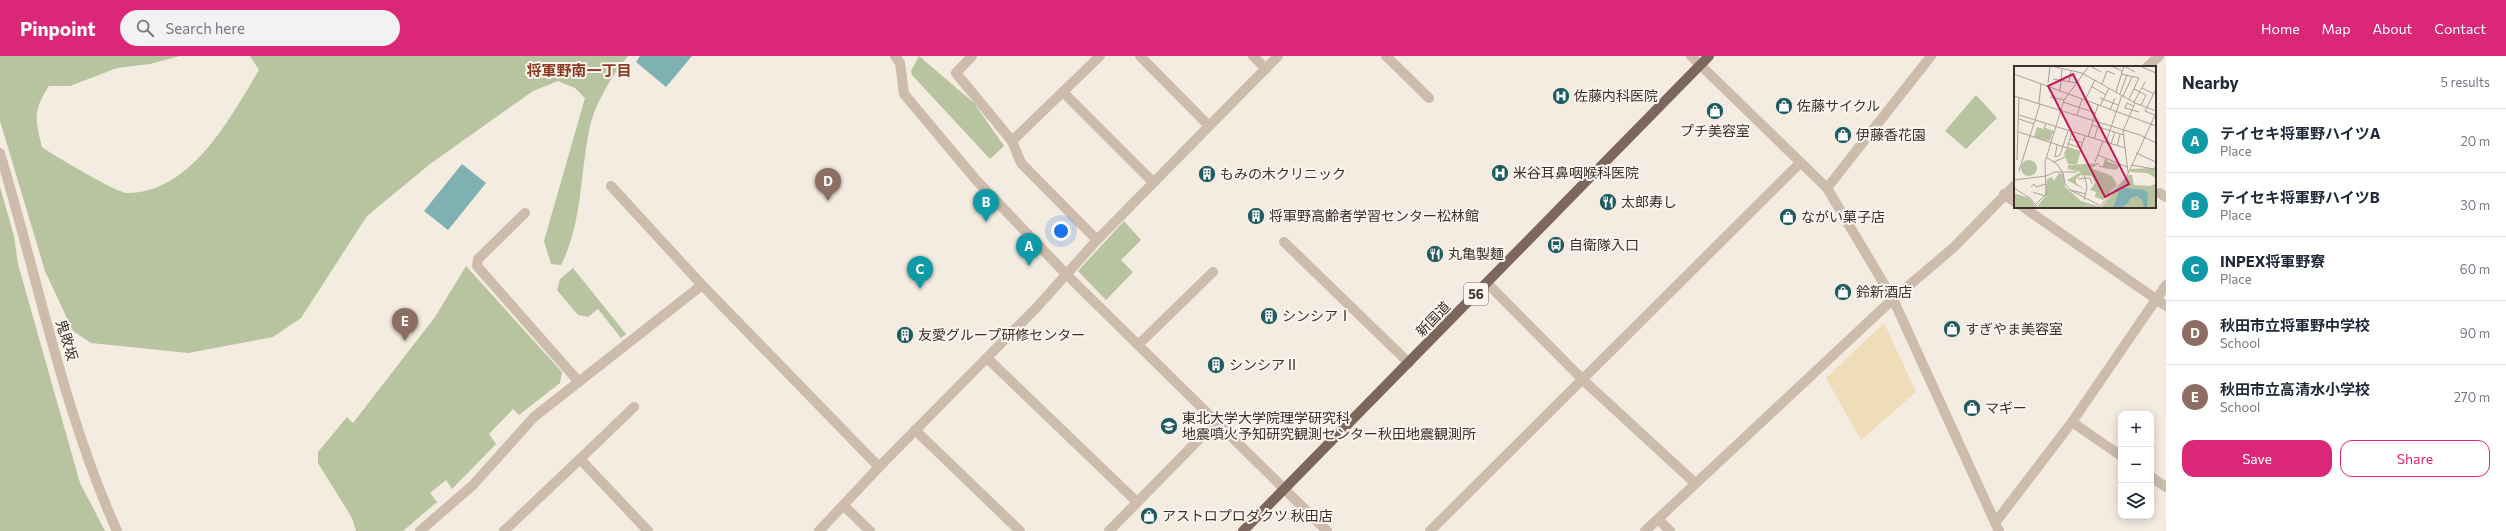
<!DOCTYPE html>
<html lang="en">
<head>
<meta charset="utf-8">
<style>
  body { margin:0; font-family:Commissioner,"Noto Sans JP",sans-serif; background:#f2f2f3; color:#1f2937 }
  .controls { position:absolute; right:12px; bottom:12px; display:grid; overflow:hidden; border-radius:8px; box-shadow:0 2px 10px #0003 }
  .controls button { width:36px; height:36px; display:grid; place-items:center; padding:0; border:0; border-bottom:1px solid #e0e1e3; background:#fff; color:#1f2937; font:20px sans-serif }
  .you { position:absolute; left:1061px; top:175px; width:14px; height:14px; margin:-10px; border:3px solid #fff; border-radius:50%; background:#1a73e8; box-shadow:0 0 0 6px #1a73e833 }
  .badge { display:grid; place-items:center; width:26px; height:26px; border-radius:50%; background:#db2777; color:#fff; font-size:13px; font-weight:700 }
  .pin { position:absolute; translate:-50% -33px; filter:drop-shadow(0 1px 2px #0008) }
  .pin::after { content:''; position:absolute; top:21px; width:14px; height:12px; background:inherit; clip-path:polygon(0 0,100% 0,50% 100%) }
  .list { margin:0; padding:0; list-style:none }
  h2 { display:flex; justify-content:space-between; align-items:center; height:52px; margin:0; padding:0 16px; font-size:17px }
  h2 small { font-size:13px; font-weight:400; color:#747a83 }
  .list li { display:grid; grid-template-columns:26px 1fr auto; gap:12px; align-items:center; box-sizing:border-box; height:64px; padding:0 16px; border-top:1px solid #e0e1e3 }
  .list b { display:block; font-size:15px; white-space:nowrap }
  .list p { margin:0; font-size:13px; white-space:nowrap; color:#747a83 }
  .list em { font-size:13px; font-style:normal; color:#747a83 }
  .actions { display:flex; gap:8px; padding:12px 16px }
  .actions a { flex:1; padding:9px 0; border:1px solid #db2777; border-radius:12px; text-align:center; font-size:14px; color:#db2777 }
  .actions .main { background:#db2777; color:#fff }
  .icon { flex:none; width:22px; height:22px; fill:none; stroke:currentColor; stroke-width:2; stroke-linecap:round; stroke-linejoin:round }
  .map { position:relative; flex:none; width:2166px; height:475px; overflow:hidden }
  header { display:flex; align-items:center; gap:24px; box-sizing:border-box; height:56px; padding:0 20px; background:#db2777; color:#fff }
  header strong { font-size:19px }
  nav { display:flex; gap:22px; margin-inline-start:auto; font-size:14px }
  .search { width:280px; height:36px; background:#f2f2f3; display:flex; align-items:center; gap:10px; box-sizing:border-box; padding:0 14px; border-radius:22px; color:#747a83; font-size:15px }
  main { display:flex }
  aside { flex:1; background:#fff }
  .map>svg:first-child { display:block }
  .green { fill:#b8c4a0 }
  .sand { fill:#efdcb8 }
  .water { fill:#7fb0b2 }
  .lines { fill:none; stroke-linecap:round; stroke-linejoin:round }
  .minor { stroke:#cdbbac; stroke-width:10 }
  .major { stroke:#7d675c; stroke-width:10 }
  .labels { text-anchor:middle; stroke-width:4; stroke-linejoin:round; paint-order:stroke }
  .shield { fill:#fbf5ee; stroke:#756b66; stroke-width:1 }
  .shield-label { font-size:13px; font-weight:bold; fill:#3b302b }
  .poi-label { font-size:14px; fill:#3b302b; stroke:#fbf5ee; text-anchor:start }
  .street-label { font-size:14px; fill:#3b302b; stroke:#fbf5ee }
  .neighbourhood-label { font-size:15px; font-weight:bold; fill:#8c3b22; stroke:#fbf5ee }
  .inset-road { fill:none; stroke:#aaa098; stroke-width:1 }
  .view { fill:#c2185b; fill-opacity:0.15; stroke:#c2185b; stroke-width:2 }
  .inset-edge { fill:none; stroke:#3b302b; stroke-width:2 }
</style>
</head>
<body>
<header>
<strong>Pinpoint</strong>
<div class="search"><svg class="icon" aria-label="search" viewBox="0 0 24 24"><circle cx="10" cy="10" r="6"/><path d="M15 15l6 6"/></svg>Search here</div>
<nav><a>Home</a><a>Map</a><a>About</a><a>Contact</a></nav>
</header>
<main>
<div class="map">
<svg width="2166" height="475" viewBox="0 0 2166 475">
  <rect width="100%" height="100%" fill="#f4ebe1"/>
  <!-- green -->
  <g class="green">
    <path d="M0,0H180L150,8L117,12L70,30H49C33,53 35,65 42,91C53,99 117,137 127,137C192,137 231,60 259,14L250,0H628C611,21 594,49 589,75C580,120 582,168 561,209L551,208L544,185L585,42L575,32L558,25L533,35L430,108L367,160L301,262L273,281L188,297L91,287L73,275L45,215L0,65Z"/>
    <polygon points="919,0 974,47 1004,90 990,103 912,19 911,15"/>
    <polygon points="1976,39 1997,62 1966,93 1945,75"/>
    <polygon points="0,131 14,180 18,208 80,427 105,475 0,475"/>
    <polygon points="1124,165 1141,184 1121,204 1133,216 1106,244 1078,215"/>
    <polygon points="466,210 562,316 560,327 519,359 513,353 489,378 496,388 452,433 446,424 430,437 437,446 403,475 356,475 352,462 318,407 318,396 347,361 353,367 435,261"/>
    <polygon points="573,212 626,278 621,282 598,253 588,261 578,259 557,234 560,223"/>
  </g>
  <!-- sand -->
  <polygon class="sand" points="1884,267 1916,336 1861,384 1826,322"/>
  <!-- water -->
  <g class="water">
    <polygon points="640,0 692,0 666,31 636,6"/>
    <polygon points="462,108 486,127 448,174 424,155"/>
  </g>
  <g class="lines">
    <!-- minor -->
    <g class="minor">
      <polyline points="895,0 900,7 904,38 977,125 1066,218 1327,475"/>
      <polyline points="972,0 956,17 1012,85 1021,107 1097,184"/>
      <polyline points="1140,0 1208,69"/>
      <polyline points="1253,0 1266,13"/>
      <polyline points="1386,0 1429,42"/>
      <polyline points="1691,0 1827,132 1893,243 1999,475"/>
      <polyline points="2147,11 2159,0"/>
      <polyline points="1063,36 1153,126"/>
      <polyline points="1012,85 1100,0"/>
      <path d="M0,97C38,223 63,355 117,475"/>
      <polyline points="611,130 702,229 879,411"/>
      <polyline points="1827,132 1931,0"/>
      <polyline points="2160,137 2166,141"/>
      <polyline points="2004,138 2015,146"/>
      <polyline points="2023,151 2166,250"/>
      <polyline points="525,157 478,203 477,210 579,326"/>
      <polyline points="1284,186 1409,307"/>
      <polyline points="1487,227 1583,324 1695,427"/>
      <polyline points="1138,289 1213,216"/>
      <polyline points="987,302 1137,446"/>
      <polyline points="2072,366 2121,400"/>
      <polyline points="915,374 1020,475"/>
      <polyline points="580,403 634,351"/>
      <polyline points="2151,421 2166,431"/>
      <polyline points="844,450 870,475"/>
      <polyline points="1658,463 1670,475"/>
      <polyline points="1995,467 2072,366 2166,229"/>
      <polyline points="420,475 473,429 534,361 702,229"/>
      <polyline points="504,475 580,403 648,475"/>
      <polyline points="819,475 879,411 1038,250 1097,184 1278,0"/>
      <polyline points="1109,475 1216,366"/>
      <polyline points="1430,475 1800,107"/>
      <polyline points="1645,475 1893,243 1953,192 2015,129"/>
    </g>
    <!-- major -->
    <polyline class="major" points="1243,475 1709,0"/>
  </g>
  <!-- icons -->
  <defs>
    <symbol id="hospital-disc" viewBox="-11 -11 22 22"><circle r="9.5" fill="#1f5a5e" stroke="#fbf5ee"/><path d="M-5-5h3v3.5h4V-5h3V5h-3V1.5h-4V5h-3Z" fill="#fff"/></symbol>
    <symbol id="shop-disc" viewBox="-11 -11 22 22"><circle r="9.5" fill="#1f5a5e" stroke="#fbf5ee"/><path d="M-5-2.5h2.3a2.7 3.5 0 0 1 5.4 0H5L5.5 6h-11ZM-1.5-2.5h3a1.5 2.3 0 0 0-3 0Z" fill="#fff"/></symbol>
    <symbol id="building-disc" viewBox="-11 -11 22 22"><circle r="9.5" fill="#1f5a5e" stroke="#fbf5ee"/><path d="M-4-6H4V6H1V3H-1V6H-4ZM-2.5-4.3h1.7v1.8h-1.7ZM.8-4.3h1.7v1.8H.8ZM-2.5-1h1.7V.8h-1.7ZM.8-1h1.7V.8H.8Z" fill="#fff"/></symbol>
    <symbol id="restaurant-disc" viewBox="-11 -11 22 22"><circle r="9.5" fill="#1f5a5e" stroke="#fbf5ee"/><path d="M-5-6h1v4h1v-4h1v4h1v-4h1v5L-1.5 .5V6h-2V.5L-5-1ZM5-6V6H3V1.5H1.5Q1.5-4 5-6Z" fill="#fff"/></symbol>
    <symbol id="bus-disc" viewBox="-11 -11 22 22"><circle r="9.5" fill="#1f5a5e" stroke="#fbf5ee"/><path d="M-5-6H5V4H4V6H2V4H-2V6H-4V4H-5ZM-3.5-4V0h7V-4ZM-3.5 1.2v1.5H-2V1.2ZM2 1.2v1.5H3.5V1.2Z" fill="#fff"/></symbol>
    <symbol id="university-disc" viewBox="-11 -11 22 22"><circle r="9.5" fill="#1f5a5e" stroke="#fbf5ee"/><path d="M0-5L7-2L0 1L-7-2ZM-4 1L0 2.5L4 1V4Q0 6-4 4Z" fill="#fff"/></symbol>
  </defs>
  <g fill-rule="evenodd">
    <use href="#hospital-disc" x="1551" y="30" width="20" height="20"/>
    <use href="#shop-disc" x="1774" y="40" width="20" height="20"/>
    <use href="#shop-disc" x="1705" y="45" width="20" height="20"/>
    <use href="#shop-disc" x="1833" y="69" width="20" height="20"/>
    <use href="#hospital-disc" x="1490" y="107" width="20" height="20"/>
    <use href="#building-disc" x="1197" y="108" width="20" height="20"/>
    <use href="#restaurant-disc" x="1598" y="136" width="20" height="20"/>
    <use href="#building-disc" x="1246" y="150" width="20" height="20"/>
    <use href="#shop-disc" x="1778" y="151" width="20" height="20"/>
    <use href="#bus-disc" x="1546" y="179" width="20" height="20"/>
    <use href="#restaurant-disc" x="1425" y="188" width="20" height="20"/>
    <use href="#shop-disc" x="1833" y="226" width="20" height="20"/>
    <use href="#building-disc" x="1259" y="250" width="20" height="20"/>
    <use href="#shop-disc" x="1942" y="263" width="20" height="20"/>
    <use href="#building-disc" x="895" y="269" width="20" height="20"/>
    <use href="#building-disc" x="1206" y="299" width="20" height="20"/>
    <use href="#shop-disc" x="1962" y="342" width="20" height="20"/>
    <use href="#university-disc" x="1159" y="360" width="20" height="20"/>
    <use href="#shop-disc" x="1139" y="450" width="20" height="20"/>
  </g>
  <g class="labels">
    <!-- shield labels -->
    <rect class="shield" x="1464" y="227" width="24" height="22" rx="3"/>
    <g class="shield-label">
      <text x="1476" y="243">56</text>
    </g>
    <!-- poi labels -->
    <g class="poi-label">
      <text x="1574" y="45">佐藤内科医院</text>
      <text x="1797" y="55">佐藤サイクル</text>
      <text x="1715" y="80" text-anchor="middle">プチ美容室</text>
      <text x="1856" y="84">伊藤香花園</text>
      <text x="1513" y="122">米谷耳鼻咽喉科医院</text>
      <text x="1220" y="123">もみの木クリニック</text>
      <text x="1621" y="151">太郎寿し</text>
      <text x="1269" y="165">将軍野高齢者学習センター松林館</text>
      <text x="1801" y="166">ながい菓子店</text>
      <text x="1569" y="194">自衛隊入口</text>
      <text x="1448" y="203">丸亀製麺</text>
      <text x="1856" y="241">鈴新酒店</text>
      <text x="1282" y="265">シンシアⅠ</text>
      <text x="1965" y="278">すぎやま美容室</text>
      <text x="918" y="284">友愛グループ研修センター</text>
      <text x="1229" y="314">シンシアⅡ</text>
      <text x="1985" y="357">マギー</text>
      <text x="1182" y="367">東北大学大学院理学研究科<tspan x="1182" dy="16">地震噴火予知研究観測センター秋田地震観測所</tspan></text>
      <text x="1162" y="465">アストロプロダクツ 秋田店</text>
    </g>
    <!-- street labels -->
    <g class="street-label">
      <text transform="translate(1433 263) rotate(-46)" y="5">新国道</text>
      <text transform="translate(67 284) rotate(73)" y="5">鬼敗坂</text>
    </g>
    <!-- neighbourhood labels -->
    <g class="neighbourhood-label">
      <text x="579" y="20">将軍野南一丁目</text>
    </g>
  </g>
  <!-- overview -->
  <g transform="translate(2014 10)">
    <rect width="142" height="142" fill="#f4ebe1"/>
    <path d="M23,61L39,66L36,75L20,71ZM54,81L67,85L63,98H54L50,87ZM7 102a8 8 0 1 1 16 0a8 8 0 1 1-16 0ZM92,94L95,96L106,99L102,104L89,102ZM87,97L77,102L98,110L103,119L89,134L81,131L82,126L76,124L81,117L78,110L67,109L62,113V117L71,124L53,114L67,106L54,103V99ZM141,102L142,112L133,107L116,106L117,103ZM45,107L49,108L51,121L67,135L87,141L115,109H118L120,119L136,120L141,118L142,113V142H25L24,139L31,131L33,113L38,111L40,115ZM0,127L15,132L23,142H0Z" fill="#b8c4a0"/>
    <path d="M111,122L130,124L134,128L133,142H130L128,134L123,130L116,132L114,137L107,142H99L105,125Z" fill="#7fb0b2"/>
    <path class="inset-road" d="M37,0L68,7L121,37L142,45M76,0L87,6M97,0L108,5M110,0L121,6M126,0L142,7M0,8L142,60M107,8L125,12L115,33M39,13L63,17M55,16L57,4M34,17L36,0M88,18L93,5L101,8M77,20L92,29M128,22L140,28M120,23L132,29L127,39M46,25L48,3M102,26L110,0M106,28L113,9M0,30L126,69L142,77M109,30L118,11M36,31L50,34M86,32L104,39M71,34L81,14M49,36L82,47M120,36L131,16M25,37L27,18M86,40L95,22M119,40L113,37L111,42L125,46M96,44L101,32M5,49L111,82M63,49L68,33M141,49L131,45L142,23M5,53L20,58M32,58L30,62L40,66M78,59L110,69M5,66L53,82L58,66M74,71L84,39M56,73L69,77M80,73L84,61M92,76L108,29M55,78L67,82L71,70M97,78L101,66M43,79L41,91L46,89L49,80M49,80L54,65M103,80L106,68M122,87L142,96M84,89L113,101M32,91L43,98L49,107L51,118L56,124L85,139M3,94L5,31M40,96L51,91M81,96L89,75M117,99L140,103L142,99M85,100L89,101L92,93M5,105L26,38M114,106L109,65L121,37M70,109L71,112H76L78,118M32,110L41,106H63M64,113L71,112L73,122L70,134M0,114L32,110M17,121L20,118L22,121L32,118M0,122L16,132L24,142M56,124L72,128M19,126L31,130M22,138L32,128L31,96L50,34L75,0M84,142L112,112L142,47"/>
    <path class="view" d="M59,8L115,118L91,131L34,20Z"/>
    <rect width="142" height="142" class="inset-edge"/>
  </g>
</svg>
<div class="controls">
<button>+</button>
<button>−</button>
<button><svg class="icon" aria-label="layers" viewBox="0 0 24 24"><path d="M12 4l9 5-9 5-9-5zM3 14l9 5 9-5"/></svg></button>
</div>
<div class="you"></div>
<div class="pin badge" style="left:1029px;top:210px;background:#0f9aa8">A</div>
<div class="pin badge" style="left:986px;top:166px;background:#0f9aa8">B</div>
<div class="pin badge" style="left:920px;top:233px;background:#0f9aa8">C</div>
<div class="pin badge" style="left:828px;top:145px;background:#8d6e63">D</div>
<div class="pin badge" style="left:405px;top:285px;background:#8d6e63">E</div>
</div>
<aside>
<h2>Nearby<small>5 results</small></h2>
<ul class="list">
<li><span class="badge" style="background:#0f9aa8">A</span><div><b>テイセキ将軍野ハイツA</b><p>Place</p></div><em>20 m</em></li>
<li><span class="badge" style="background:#0f9aa8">B</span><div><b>テイセキ将軍野ハイツB</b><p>Place</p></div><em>30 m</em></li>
<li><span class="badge" style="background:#0f9aa8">C</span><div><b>INPEX将軍野寮</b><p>Place</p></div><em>60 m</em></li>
<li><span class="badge" style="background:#8d6e63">D</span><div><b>秋田市立将軍野中学校</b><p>School</p></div><em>90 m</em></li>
<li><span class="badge" style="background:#8d6e63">E</span><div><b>秋田市立高清水小学校</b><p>School</p></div><em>270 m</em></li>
</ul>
<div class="actions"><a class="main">Save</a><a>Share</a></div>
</aside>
</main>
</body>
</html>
